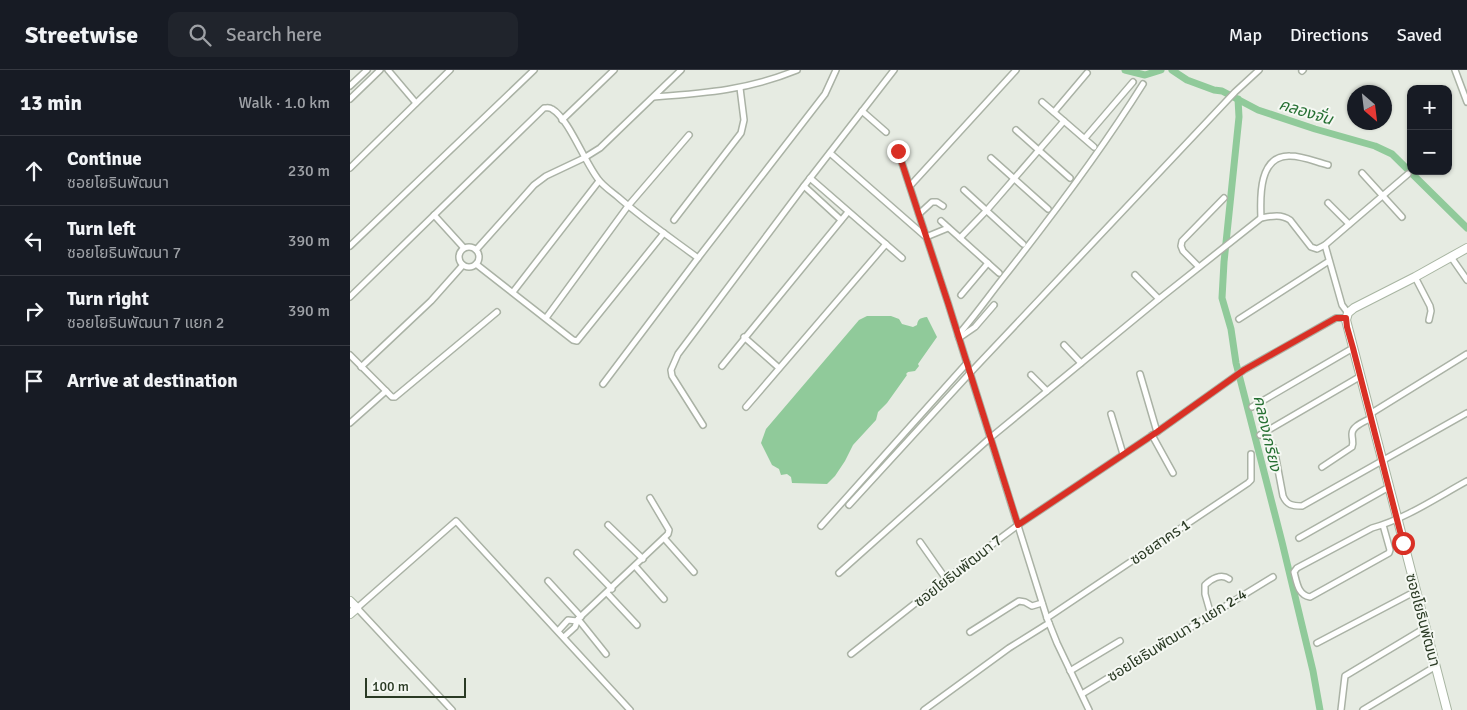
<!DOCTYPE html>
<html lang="en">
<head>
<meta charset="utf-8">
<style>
  body { margin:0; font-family:Signika,"Noto Sans Thai",sans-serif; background:#20242c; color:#f1f3f6 }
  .controls { position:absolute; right:15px; top:15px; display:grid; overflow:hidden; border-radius:10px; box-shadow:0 1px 4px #0004 }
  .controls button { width:45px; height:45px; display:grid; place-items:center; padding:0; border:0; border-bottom:1px solid #363941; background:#171b24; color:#f1f3f6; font:25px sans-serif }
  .compass { position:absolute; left:997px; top:15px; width:45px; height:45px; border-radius:50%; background:#171b24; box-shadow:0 1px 4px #0004; rotate:152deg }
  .scale { position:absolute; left:15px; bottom:12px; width:101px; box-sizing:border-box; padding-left:5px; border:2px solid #2a3a24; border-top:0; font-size:14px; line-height:18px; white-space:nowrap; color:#2a3a24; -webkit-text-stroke:4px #f5f8f3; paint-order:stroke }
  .stop { position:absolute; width:15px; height:15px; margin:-11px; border:4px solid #d93025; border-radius:50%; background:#fff }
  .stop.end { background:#d93025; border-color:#fff; box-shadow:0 1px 5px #0008 }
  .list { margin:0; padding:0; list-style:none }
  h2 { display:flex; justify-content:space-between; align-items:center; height:65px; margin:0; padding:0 20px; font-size:21px }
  h2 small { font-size:16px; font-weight:400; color:#9ea1a6 }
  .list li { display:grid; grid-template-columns:32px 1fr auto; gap:15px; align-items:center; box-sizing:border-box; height:70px; padding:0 20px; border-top:1px solid #363941 }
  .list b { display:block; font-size:19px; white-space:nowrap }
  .list p { margin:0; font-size:16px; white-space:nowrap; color:#9ea1a6 }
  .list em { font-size:16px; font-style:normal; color:#9ea1a6 }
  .icon { flex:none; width:28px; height:28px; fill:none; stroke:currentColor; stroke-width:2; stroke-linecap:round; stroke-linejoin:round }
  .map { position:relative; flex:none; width:1117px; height:640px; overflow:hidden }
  header { display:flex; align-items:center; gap:30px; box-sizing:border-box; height:70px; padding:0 25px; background:#171b24; border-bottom:1px solid #363941 }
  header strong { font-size:24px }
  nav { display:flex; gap:28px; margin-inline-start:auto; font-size:18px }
  .search { width:350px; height:45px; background:#20242c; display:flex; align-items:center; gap:12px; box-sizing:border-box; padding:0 18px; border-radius:10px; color:#9ea1a6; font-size:19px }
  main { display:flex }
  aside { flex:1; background:#171b24 }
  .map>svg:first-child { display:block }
  .water { fill:#90ca9a }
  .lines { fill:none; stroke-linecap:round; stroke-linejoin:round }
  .canal { stroke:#90ca9a; stroke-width:7 }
  .street-casing { stroke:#aab2a5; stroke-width:8 }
  .secondary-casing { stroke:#a8b5a2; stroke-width:10 }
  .street { stroke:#fff; stroke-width:5 }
  .secondary { stroke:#fff; stroke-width:8 }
  .route { stroke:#d93025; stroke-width:6 }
  .labels { text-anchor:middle; stroke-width:4; stroke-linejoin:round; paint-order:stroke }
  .street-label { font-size:15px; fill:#2a3a24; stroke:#f5f8f3 }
  .water-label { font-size:16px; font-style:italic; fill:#256f32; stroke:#f5f8f3 }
</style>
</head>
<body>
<header>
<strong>Streetwise</strong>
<div class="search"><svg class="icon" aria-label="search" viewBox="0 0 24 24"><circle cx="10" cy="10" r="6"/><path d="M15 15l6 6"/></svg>Search here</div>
<nav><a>Map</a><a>Directions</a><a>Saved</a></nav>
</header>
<main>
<aside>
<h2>13 min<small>Walk · 1.0 km</small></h2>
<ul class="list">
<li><svg class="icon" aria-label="ahead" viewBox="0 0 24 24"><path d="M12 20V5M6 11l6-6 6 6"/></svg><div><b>Continue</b><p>ซอยโยธินพัฒนา</p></div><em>230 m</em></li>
<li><svg class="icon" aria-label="left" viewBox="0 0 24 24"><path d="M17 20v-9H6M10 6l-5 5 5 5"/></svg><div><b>Turn left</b><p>ซอยโยธินพัฒนา 7</p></div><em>390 m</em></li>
<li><svg class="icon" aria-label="right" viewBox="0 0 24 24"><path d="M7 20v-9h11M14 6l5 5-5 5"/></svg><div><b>Turn right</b><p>ซอยโยธินพัฒนา 7 แยก 2</p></div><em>390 m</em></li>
<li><svg class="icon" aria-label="arrive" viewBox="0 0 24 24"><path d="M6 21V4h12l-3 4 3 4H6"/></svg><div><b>Arrive at destination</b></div></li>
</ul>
</aside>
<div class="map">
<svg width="1117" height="640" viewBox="0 0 1117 640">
  <rect width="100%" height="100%" fill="#e6ebe2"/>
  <!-- water -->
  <path class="water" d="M517,246H541L549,249L552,254L563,257L567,255C568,248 571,248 577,247L587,267L568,294L569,296L565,301L558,302L556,304L557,305L537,333L528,342L526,350L503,375L495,391L485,406L477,414L442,413L441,407L437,404L431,405L429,399L422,395L411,373L416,359L509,250Z"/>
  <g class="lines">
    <!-- canal -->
    <g class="canal">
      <polyline points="775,0 795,5 811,0"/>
      <polyline points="822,0 837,10 864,20 872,21 908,40 965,59 1025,76 1042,84 1117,158"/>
      <polyline points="888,29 889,47 874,192 872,228 881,259 886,293 932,472 963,601 970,640"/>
    </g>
    <defs>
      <g id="street">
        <polyline points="38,0 66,33"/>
        <polyline points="1105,0 1117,32"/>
        <polyline points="952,1 953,0"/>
        <polyline points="0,16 17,0"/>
        <path d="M304,27C356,23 398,20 447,0"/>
        <polyline points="0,29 30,0"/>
        <polyline points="692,32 744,77"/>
        <polyline points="512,41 536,62"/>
        <polyline points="704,42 737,3"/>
        <polyline points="212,50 264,0"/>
        <polyline points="666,60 720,108"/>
        <polyline points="735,68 783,12"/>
        <polyline points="548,81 598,233 697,548 707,573 739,640"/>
        <polyline points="480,83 576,167 598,158"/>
        <polyline points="641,88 698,139"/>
        <polyline points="0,98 100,0"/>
        <polyline points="1012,103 1052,147"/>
        <polyline points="460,108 552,188"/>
        <polyline points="454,116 491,150"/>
        <polyline points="560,116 666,0"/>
        <polyline points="614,120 673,174"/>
        <polyline points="978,133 999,154"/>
        <polyline points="569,144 582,132 587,132 593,136"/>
        <polyline points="84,145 114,178"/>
        <path d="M911,148C910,126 909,85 940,86C953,86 966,92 978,95"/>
        <polyline points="324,150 391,63 394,50 390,18"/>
        <polyline points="591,151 649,203"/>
        <polyline points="610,168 637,140 714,51"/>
        <polyline points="975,175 992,235 998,243"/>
        <polyline points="0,176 184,0"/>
        <circle cx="119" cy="187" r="10"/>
        <polyline points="126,180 184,115 196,106 234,88 250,78 331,0"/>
        <polyline points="1101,187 1117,210"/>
        <polyline points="126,194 223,270 227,271 314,163"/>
        <polyline points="849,197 833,181 831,176 832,171 874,128"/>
        <polyline points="785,205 809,229"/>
        <polyline points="1065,207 1080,236 1081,241 1079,250"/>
        <polyline points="163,222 249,111"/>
        <polyline points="611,225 638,193"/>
        <path d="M0,227L194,38C197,38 199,37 202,39C219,49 234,91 248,109C253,116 262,122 268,127C293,149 321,168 348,188"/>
        <polyline points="196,248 278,136 339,65"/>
        <polyline points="889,249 979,191"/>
        <path d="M608,265C624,247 638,227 653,208C702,146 751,81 793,14"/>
        <polyline points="394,267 429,298"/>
        <polyline points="609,268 625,257 644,235"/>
        <polyline points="714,275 731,293"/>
        <polyline points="0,285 42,327 45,327 147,242"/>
        <polyline points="372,296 498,142"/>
        <polyline points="11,297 81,231 113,195"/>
        <polyline points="790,304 807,362"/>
        <polyline points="681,305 697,321"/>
        <polyline points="253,314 348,188 475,24 486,0"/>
        <polyline points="396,337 536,174"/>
        <polyline points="902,337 1003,278"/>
        <polyline points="761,344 773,384"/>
        <polyline points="1020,344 1117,284"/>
        <polyline points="0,353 36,321"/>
        <polyline points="353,355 322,306 321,300 328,284 454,116 544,0"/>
        <polyline points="802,365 823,403"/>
        <polyline points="910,365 1011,306"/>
        <path d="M924,378L933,426C937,435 942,436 952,436L1117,343"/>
        <path d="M972,397L1002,377C1004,372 1002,370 1002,364C1002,356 1014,352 1021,348"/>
        <polyline points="499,435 620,303 885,22 909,0"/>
        <polyline points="258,455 293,489"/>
        <path d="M1033,455L1040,480L1039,483L960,527C948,525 947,513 944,502L947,498L1022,458C1055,449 1086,428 1117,411"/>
        <polyline points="471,456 617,293"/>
        <polyline points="314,468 344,502"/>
        <polyline points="949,468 1039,417"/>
        <polyline points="570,472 596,509"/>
        <polyline points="227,483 262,519"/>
        <polyline points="285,496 314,529"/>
        <path d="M489,503L640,368L809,229L911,148C922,146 931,144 940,150L961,177L967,179L975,175L1058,104"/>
        <polyline points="198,511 231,547"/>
        <polyline points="257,523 287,555"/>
        <path d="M861,545L855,524V515C861,509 871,503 879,509"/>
        <polyline points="697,548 898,413 901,410 901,384"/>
        <polyline points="228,549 256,584"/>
        <polyline points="208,561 218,550 227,551"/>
        <polyline points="620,562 669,531 675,532 682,536 692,533"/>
        <polyline points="214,567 225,557 228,549 318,464 319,460 300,428"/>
        <polyline points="967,573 1066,521"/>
        <polyline points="501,584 596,509 668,455 807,362 894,300 986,248 996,248"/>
        <polyline points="720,601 770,571"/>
        <polyline points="732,624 923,507"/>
        <polyline points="102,640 7,538 106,451 280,640"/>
        <polyline points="574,640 659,578 699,553"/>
        <polyline points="991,640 995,606 1075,558"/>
        <polyline points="1013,640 1086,596"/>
      </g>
      <g id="secondary">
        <polyline points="0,531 7,538 0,544"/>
        <polyline points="1097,640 996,250 998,243 1004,238 1065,207 1117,178"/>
      </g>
    </defs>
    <!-- street casing -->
    <use href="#street" class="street-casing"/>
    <!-- secondary casing -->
    <use href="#secondary" class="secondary-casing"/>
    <!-- street -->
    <use href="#street" class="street"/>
    <!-- secondary -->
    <use href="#secondary" class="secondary"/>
  </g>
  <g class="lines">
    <!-- route -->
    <polyline class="route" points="548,81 598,233 668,455 807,362 894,300 986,248 996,248 997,257 1003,278 1053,473"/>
  </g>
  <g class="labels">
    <!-- street labels -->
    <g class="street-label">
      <text transform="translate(810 472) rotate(-34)" y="5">ซอยสาคร 1</text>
      <text transform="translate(608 501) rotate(-38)" y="5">ซอยโยธินพัฒนา 7</text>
      <text transform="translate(1073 550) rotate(75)" y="5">ซอยโยธินพัฒนา</text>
      <text transform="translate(827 565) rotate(-32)" y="5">ซอยโยธินพัฒนา 3 แยก 2-4</text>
    </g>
    <!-- water labels -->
    <g class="water-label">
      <text transform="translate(956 41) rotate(17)" y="6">คลองจั่น</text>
      <text transform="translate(918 363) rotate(77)" y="6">คลองเกรียง</text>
    </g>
  </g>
</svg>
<div class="controls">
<button>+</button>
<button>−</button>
</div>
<svg class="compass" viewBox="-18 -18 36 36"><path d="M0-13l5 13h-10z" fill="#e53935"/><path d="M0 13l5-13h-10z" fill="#9ea1a6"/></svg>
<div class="scale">100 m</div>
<div class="stop" style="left:1053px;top:473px"></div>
<div class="stop end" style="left:548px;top:81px"></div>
</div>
</main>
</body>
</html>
